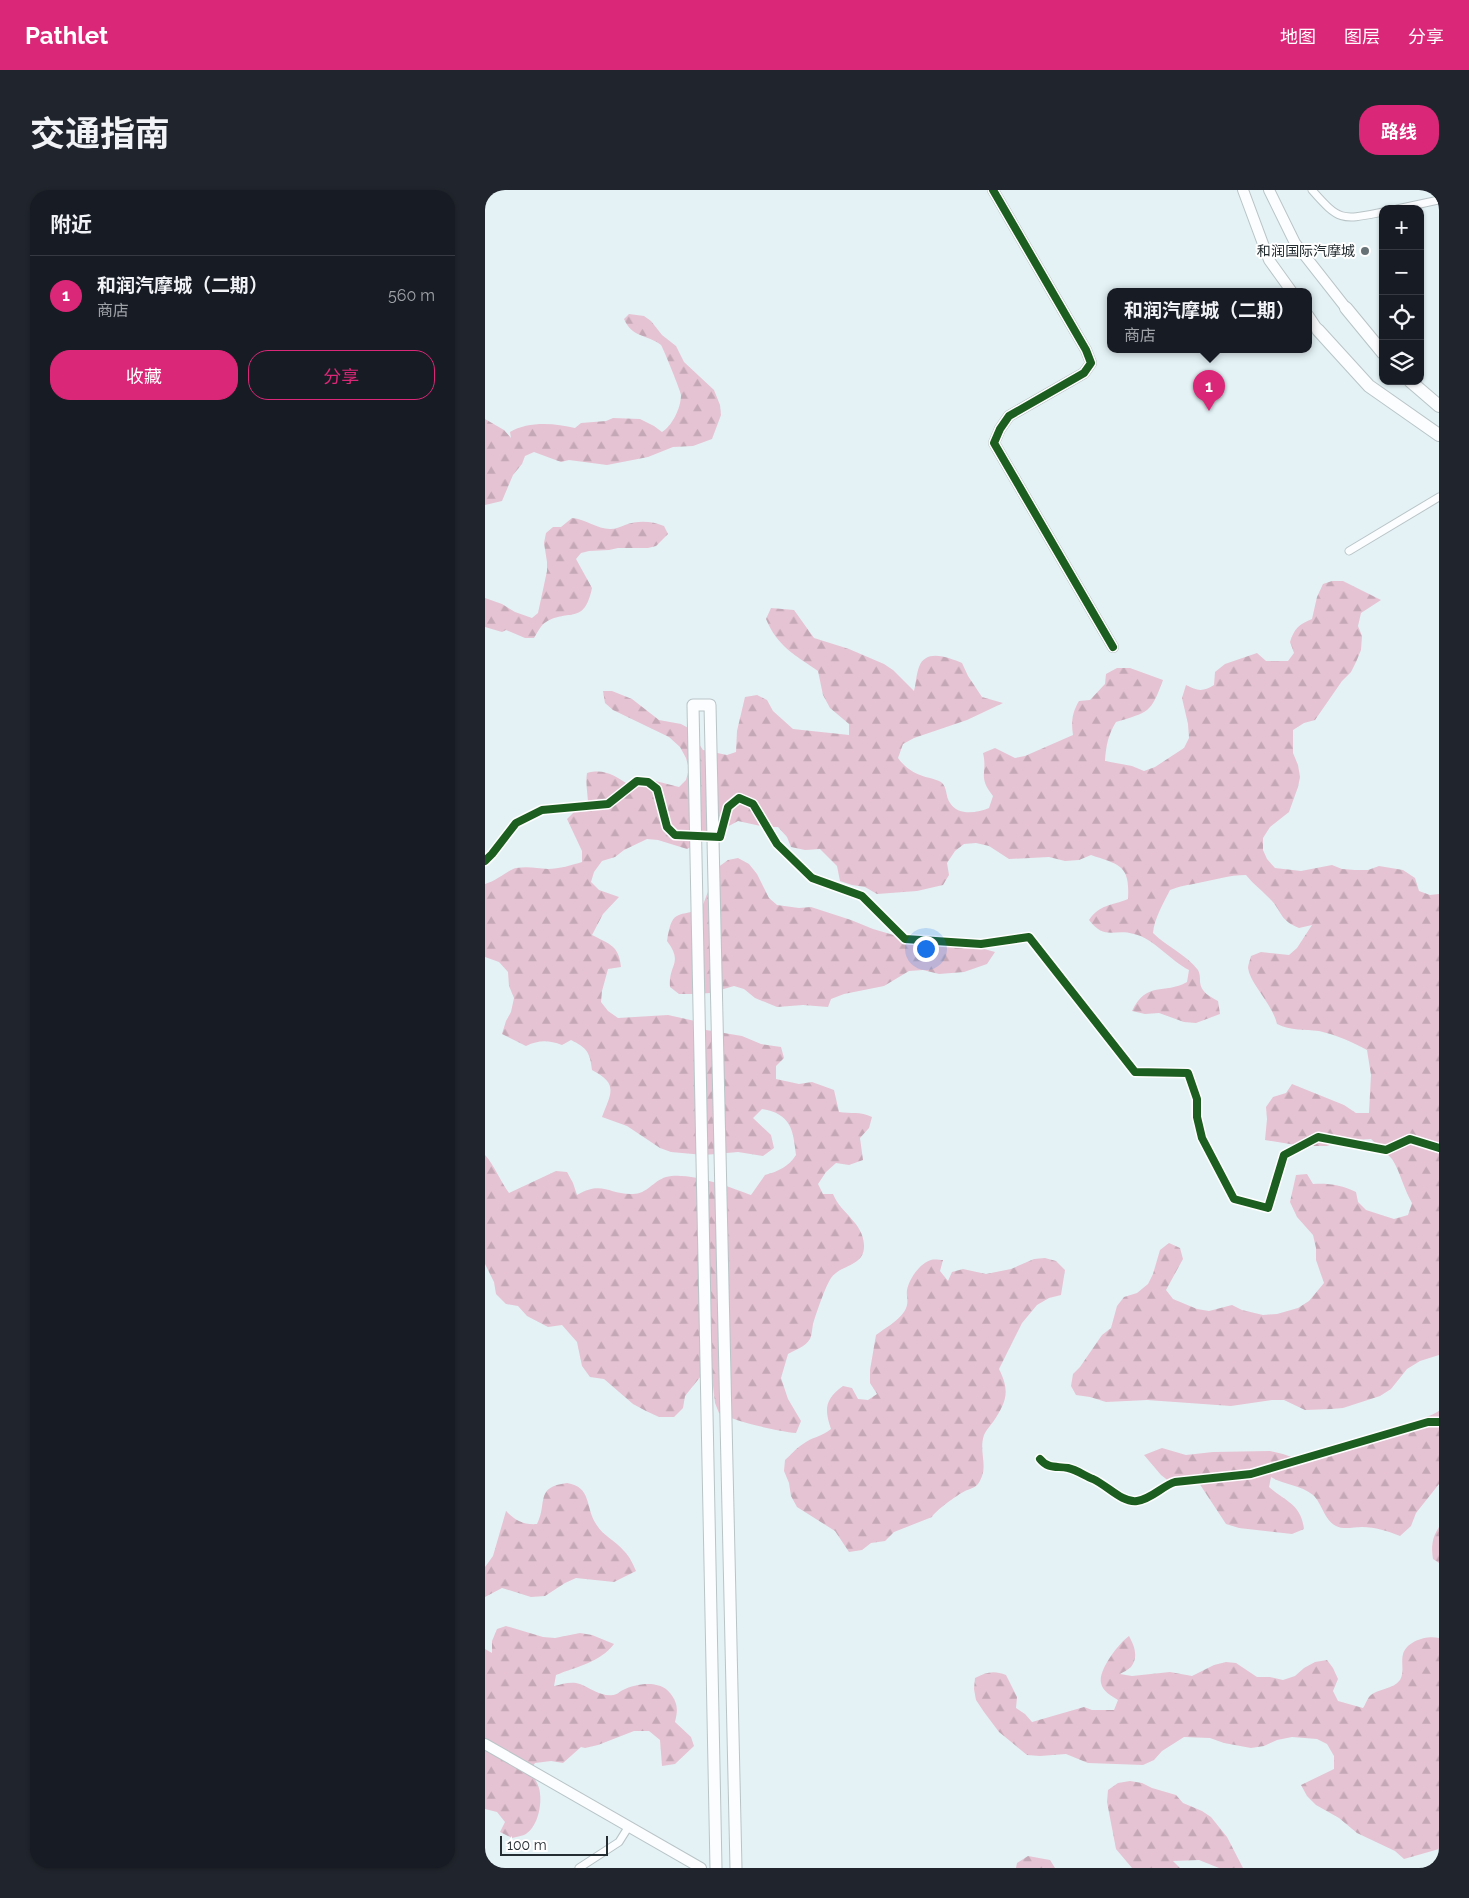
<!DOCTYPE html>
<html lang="zh">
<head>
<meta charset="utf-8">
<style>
  body { margin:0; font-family:Raleway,"Noto Sans SC",sans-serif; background:#20242c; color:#f1f3f6 }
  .controls { position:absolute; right:15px; top:15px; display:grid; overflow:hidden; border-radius:10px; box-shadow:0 1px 4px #0004 }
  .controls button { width:45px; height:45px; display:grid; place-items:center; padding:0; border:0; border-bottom:1px solid #363941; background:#171b24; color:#f1f3f6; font:25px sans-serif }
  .scale { position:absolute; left:15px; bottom:12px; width:108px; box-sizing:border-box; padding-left:5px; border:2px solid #242d31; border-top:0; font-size:14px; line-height:18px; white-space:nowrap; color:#242d31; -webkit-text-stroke:4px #fff; paint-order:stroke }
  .you { position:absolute; left:440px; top:758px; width:18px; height:18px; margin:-12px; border:4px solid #fff; border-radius:50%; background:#1a73e8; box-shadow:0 0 0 8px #1a73e833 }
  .badge { display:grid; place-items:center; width:32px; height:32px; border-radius:50%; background:#db2777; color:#fff; font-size:16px; font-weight:700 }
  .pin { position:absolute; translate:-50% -41px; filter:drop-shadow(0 1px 2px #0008) }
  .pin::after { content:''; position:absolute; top:26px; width:18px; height:15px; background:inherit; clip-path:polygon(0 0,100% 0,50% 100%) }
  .popup { position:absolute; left:622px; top:98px; width:205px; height:65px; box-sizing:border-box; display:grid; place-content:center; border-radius:10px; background:#171b24; filter:drop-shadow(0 1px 4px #0005); font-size:16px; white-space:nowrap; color:#9ea1a6 }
  .popup b { font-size:19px; color:#f1f3f6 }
  .popup::after { content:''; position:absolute; left:50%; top:100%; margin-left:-10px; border:10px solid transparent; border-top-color:#171b24 }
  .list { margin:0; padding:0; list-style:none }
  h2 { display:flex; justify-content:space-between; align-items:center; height:65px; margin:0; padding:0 20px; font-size:21px }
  h2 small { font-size:16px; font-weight:400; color:#9ea1a6 }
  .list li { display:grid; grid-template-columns:32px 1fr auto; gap:15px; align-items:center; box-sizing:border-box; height:80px; padding:0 20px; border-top:1px solid #363941 }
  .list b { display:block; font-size:19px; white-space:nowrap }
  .list p { margin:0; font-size:16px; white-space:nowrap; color:#9ea1a6 }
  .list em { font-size:16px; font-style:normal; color:#9ea1a6 }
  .actions { display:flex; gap:10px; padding:15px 20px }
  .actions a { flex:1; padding:11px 0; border:1px solid #db2777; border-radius:20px; text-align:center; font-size:18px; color:#db2777 }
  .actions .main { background:#db2777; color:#fff }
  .icon { flex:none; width:28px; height:28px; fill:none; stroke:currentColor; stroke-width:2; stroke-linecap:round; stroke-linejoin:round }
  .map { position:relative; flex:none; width:954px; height:1678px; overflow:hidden; border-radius:20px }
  header { display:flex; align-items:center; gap:30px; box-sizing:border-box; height:70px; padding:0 25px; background:#db2777; color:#fff }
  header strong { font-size:24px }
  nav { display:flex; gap:28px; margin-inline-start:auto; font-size:18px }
  .intro { display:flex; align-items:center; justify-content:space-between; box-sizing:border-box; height:120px; padding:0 30px }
  h1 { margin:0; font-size:35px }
  .button { padding:12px 22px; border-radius:20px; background:#db2777; color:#fff; font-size:18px; font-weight:700 }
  main { display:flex; gap:30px; padding:0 30px }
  aside { flex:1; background:#171b24; border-radius:20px; box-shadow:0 1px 4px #0004 }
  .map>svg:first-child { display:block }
  .forest { fill:url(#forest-firs) }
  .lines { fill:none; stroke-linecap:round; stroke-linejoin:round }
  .street-casing { stroke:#b9c4c7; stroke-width:9 }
  .secondary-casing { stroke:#b9c4c7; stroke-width:12 }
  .primary-casing { stroke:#b9c4c7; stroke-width:13 }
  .highway-casing { stroke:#b9c4c7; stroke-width:14 }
  .street { stroke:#fbfdfe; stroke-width:7 }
  .secondary { stroke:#fbfdfe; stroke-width:10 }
  .primary { stroke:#fbfdfe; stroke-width:11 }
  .highway { stroke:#fbfdfe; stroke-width:12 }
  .street-bridge-casing { stroke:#b9c4c7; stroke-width:9; stroke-linecap:butt }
  .street-bridge { stroke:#fbfdfe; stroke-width:7 }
  .cycleway-casing { stroke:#fff; stroke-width:11 }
  .cycleway { stroke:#1b5e20; stroke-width:8 }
  .poi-dot { fill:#677276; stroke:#fff; stroke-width:2 }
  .labels { text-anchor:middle; stroke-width:4; stroke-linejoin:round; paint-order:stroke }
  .poi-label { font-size:14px; fill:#242d31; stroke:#fff; text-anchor:end }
</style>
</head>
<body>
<header>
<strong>Pathlet</strong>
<nav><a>地图</a><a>图层</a><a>分享</a></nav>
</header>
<div class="intro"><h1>交通指南</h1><a class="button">路线</a></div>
<main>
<aside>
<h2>附近<small></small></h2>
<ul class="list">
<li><span class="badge">1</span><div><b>和润汽摩城（二期）</b><p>商店</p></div><em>560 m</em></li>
</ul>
<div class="actions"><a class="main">收藏</a><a>分享</a></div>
</aside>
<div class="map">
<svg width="954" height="1678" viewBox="0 0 954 1678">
  <defs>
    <pattern id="forest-firs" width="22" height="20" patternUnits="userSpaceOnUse" patternTransform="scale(1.25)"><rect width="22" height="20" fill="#e5c3d2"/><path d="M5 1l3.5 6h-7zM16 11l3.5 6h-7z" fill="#c4a8b5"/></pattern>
  </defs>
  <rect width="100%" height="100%" fill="#e4f2f6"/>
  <!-- forest -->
  <g class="forest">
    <path d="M144,124L159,126L166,131L177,145L191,156L199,172L229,200L235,215L236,225L227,249L208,256L188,257L163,267L122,275L84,270L76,272L49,262L40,266L37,274L28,285L17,311L0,315V229L19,240L26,248L25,242C43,231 70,233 90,238L96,233L121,231L128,228L155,229L169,236L177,242C187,236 196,218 196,205C196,202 179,160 176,155C162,144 147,148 139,129Z"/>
    <path d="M87,328C101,329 112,339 125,339C131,339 135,337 140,335C153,330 167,331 179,336L183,344L171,356L163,358H133L124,360L104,361L96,363L91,369L107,398C99,436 84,418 61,432C56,435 52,443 49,448H40L21,440L17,442L0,437V408L17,414L30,422L47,428L53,423L62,381V372L59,353L61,343L68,337H76Z"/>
    <path d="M847,391H858L896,410L876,423L873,436L877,446L876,460L871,472L866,482L857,491L830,530L819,533L808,540V563L813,575L815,587L813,597L804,622L785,637L778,648V660L782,669L790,678L816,681L847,675L857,679L870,680H883L894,676L918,680L930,688L934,701L945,705L954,704V1165L935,1171L922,1179L906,1199L895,1206L858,1218L846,1219L820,1220L799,1210H787L746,1216L662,1210L621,1212L605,1207L591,1205L586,1196L588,1184L595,1177L617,1145L626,1138L632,1116L639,1107L652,1103L663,1094L668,1084L675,1060L684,1053L695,1058L698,1069L681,1100L688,1109L712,1119L724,1121L747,1115L757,1120L778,1125L792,1124L813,1118L824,1111L839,1093L831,1070V1058L828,1045L812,1027L805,1012L811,985L822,984L828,994C843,993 857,995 871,1002L873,1012L881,1020L909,1029L923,1025L927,1013C919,1000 915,981 907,969C901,962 893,956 886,949L854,951L842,956H817L780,950L782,929L781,917L788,907L801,903L807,894L859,915L871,923H884L886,885L882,860C867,852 852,845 834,841C819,839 806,841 792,834C787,813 765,794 763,778C763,775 765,770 766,766L776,762L804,765L812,758L827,735L814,738C795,730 798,724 787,711C778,701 769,695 761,685C744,685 729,690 713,693C703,695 695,696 685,700C679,712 669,729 668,743C681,756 702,765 713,780C715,784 715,787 715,792C716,802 724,806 733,811L735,824L711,833L699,832L674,823L660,824L647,821C662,790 679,805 702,792L704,780C686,771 668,748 649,744C629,738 620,751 604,730C615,714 626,716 643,709C645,675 635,675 606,665L594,670L580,671L564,667L524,669L504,656L491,653L479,654L470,661L462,673L464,685L458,695L432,701L392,704L380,697L367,695L355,691L352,676L335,659L320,660L306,657L302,647L293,637H280L253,631L202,659L173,650L162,649L139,660L130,667L117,671L109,682L106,692L114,700L134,707L118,724L107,745C124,754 134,755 136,777L123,779L117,801L116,812L123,821L133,828L183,825L210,831L221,840L257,846L276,854L296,857L299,868L291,876V889L314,894L327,892L349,900L354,922C366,924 375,921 387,927L384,938L375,948L378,970L364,975L351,973L341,982L333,994L338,1004H348C356,1024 378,1032 379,1055C380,1077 356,1074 346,1088C340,1097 331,1124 328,1134C327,1139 327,1145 325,1149C320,1157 310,1160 303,1164L296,1188L303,1209L316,1231L311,1243C291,1241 252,1232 234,1223L230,1213L227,1187L216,1186L200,1206L198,1218L189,1227H174L161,1221L148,1214L119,1189L105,1187L97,1176L92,1152L77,1135L63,1137L42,1126L33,1116L21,1114L11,1104L9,1092L0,1074V965C10,976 15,991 24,1003L71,981L82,982L88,993L92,1005C118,990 124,1005 148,1004C162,1004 168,991 181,987C203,981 245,997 266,1005L280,985C294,981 303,977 311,965C308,939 306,924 277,919L268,928L286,945L289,958L278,966L253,962L219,965L186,962L175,958L142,936L117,927C126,903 134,894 107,880C105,862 102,858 86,850L77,855C63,850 54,850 41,856L17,844L21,831L26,822L29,808L24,796L23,782L14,772L0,767V694C12,691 23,680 31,678C42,676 52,678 63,679C74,679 87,675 97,672V661L82,629L89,622L103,621C104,608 100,596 102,583C120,578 130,586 146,596L151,586L194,597L201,590L204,579L201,568L195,557L184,547L128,520L120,513L118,501H127L147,509L174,530L196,534L207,540L212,551L218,560L242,565L251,562L252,541L260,507L272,505L282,510L288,521L308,539L364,545V534L345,518L338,505L333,481C310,465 292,456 281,429L286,418L309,420L329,448L364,459L399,474L408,480L429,501C431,494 431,485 434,477C441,458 464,468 477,473L483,486L497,507L518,513L482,530L429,548L418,554L413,568C421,579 431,585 445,588C448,589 453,590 456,592C463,598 460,606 465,613C473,626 492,623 504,618L508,606C492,586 503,584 498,563L510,558L530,568L540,566L588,545C586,532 587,523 594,511L605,510L620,494L621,484L632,478H645L678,490C666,523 664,522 631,532C623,545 621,556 620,571L647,576L659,581L670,577L699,558L704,548L703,534L697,508L701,495C712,501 718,502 729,495L730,482L740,474L772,463L781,471H803L809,463L805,452C809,439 814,434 827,429L832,407L838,394Z"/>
    <path d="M253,668L264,674L272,684L284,708L292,715L314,718L326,717L366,730L388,739L412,746L485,755L510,762L502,774L479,782L454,784L438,780L424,781L399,796L359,804L346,809L343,817L318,815L292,817L270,808L259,799L249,796L225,803L209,804H194L185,797C183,774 199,774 182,751C187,721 190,726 216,720L232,678L243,670Z"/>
    <path d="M560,1068L571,1071L580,1080L576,1105L564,1108L552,1115L537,1133L514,1179C525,1201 522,1211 508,1232C505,1236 501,1240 499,1245C493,1263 505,1277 493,1294C490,1298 484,1299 480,1301C472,1305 450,1321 447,1327L409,1342L400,1351L386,1353L377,1360L364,1362L350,1341L312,1317L306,1306L304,1293L299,1281L300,1270C306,1265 311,1258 318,1254C327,1247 336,1247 346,1239C339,1219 340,1209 358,1196L367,1198L373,1209L383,1210L392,1204L385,1193V1180L391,1145C400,1138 412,1132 419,1122C425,1112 421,1109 422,1100C424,1089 435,1073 446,1070C449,1069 455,1070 458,1070L455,1081L463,1091L467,1082L478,1079L501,1084L526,1079L549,1069Z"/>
    <path d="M954,1221V1294L931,1323L926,1336L915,1346C903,1341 890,1337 877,1337C868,1337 859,1340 851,1336C839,1330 837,1313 828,1305C816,1295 799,1295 786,1287L784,1297C801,1312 816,1314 819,1339L807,1344L754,1338L741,1334L712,1290L685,1292L676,1285L659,1265L677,1258L701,1265L728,1262L785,1261L798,1264L821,1272C831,1266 842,1261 853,1258C862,1256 872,1259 880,1254C887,1250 891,1243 899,1240C917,1233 937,1231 954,1221Z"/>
    <path d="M82,1293C107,1297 100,1317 111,1334C119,1347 130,1350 139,1361C145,1367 148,1374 151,1381L129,1392L91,1388L80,1393L60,1406L46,1407L17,1398L0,1407V1377L8,1366L21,1321C30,1330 38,1335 52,1334C63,1313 49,1297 82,1293Z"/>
    <path d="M954,1337V1373L948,1369C946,1356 947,1348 954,1337Z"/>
    <path d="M21,1436L58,1447L70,1448L95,1443L107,1445L129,1454C114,1473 93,1476 71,1485L69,1496C78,1494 86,1491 95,1494C105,1498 117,1507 128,1505C132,1505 135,1501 138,1500C152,1493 175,1490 185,1503C193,1513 193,1520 190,1532L206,1547L209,1556L190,1574L177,1576L175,1550L164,1541H149L113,1555L100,1558L96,1557L78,1573L66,1571L50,1573L44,1582C49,1587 52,1592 54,1598C58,1613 53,1638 39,1645C36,1646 31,1647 27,1648L15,1642L20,1632L12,1622L0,1619V1459L7,1463V1451L12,1439Z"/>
    <path d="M644,1446C649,1455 654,1467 646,1477C643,1480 638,1482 635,1484L647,1486L685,1482L707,1486L729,1475L741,1472L751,1473L772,1487H785L798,1490L810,1486L819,1478L830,1472L842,1470L848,1478L853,1489L848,1501L853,1511L878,1518C881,1514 882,1508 886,1505C895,1498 911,1499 916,1488C919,1481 916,1471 918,1464C922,1451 942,1445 954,1448V1659L919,1669L910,1661L872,1643L854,1628L831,1615L822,1606L816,1595L849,1579V1566L842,1554L832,1549L807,1547L792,1550L779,1556L766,1558L739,1553L725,1548L699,1547L677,1561L669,1570L658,1575L603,1573L581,1564L555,1566L542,1565L514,1542L499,1522L491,1510L489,1499L490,1488C501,1482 509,1480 521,1485L532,1507L531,1518L540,1524L547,1532L599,1517L607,1520H629L633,1510C627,1506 618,1502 616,1493C613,1480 634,1453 644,1446Z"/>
    <polygon points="645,1591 657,1593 667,1598 691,1605 698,1613 717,1621 726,1627 742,1647 758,1678 734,1678 714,1670 688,1671 695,1678 647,1678 631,1659 622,1612 623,1600 633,1593"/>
    <polygon points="543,1666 565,1670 570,1678 531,1678 532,1673"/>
  </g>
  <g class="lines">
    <defs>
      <g id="street">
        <path d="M827,0C855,32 857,30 898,22"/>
        <polyline points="912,19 954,10"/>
        <polyline points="864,361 954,307"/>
        <polyline points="235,647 243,617 254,608 268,614 292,654 327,688 377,706 420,749 496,754 544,747 650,882 703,883 712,909 712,927 717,948 749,1009 783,1018 799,965 833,947 901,960 925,949 954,958"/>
        <polyline points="0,671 7,664 31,633 57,620 123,614 152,591 163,592 172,599 182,637 190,645"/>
        <path d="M555,1269C563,1279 571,1276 583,1278C592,1280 600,1286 608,1289C623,1296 637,1313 652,1311C667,1309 677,1296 690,1292L766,1284L943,1232H954"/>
        <polyline points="94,1678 134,1652 144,1636"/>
      </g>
      <g id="secondary">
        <polyline points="508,0 601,160 606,173 599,183 524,226 515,239 509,253 628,457"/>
        <polyline points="758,0 784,70 807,102"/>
        <polyline points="784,0 810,53 861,118"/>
        <polyline points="823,125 833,140"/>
        <polyline points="0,1554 216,1678"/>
      </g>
      <polyline id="primary" points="231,1678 208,515 225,515 251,1678"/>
      <g id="highway">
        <polyline points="861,118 898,163"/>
        <polyline points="833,140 884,196 954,245"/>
        <polyline points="925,191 954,216"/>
      </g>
    </defs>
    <!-- street casing -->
    <use href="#street" class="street-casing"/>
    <!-- secondary casing -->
    <use href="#secondary" class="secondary-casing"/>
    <!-- primary casing -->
    <use href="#primary" class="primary-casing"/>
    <!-- highway casing -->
    <use href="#highway" class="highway-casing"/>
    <!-- street -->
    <use href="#street" class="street"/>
    <!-- secondary -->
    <use href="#secondary" class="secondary"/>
    <!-- primary -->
    <use href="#primary" class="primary"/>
    <!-- highway -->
    <use href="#highway" class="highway"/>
    <defs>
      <polyline id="street-bridge" points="190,645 235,647"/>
    </defs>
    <!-- street-bridge casing -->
    <use href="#street-bridge" class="street-bridge-casing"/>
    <!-- street-bridge -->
    <use href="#street-bridge" class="street-bridge"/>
    <defs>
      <g id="cycleway">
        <polyline points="508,0 601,160 606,173 599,183 524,226 515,239 509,253 628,457"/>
        <polyline points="0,671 7,664 31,633 57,620 123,614 152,591 163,592 172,599 182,637 190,645 235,647 243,617 254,608 268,614 292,654 327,688 377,706 420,749 496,754 544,747 650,882 703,883 712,909 712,927 717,948 749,1009 783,1018 799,965 833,947 901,960 925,949 954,958"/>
        <path d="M555,1269C563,1279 571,1276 583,1278C592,1280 600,1286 608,1289C623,1296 637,1313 652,1311C667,1309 677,1296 690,1292L766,1284L943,1232H954"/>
      </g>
    </defs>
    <!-- cycleway casing -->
    <use href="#cycleway" class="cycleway-casing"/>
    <!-- cycleway -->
    <use href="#cycleway" class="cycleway"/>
  </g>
  <!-- markers -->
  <circle class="poi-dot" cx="880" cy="61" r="5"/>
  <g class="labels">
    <!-- poi labels -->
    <g class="poi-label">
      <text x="870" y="66">和润国际汽摩城</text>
    </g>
  </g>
</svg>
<div class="controls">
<button>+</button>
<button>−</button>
<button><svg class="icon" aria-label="locate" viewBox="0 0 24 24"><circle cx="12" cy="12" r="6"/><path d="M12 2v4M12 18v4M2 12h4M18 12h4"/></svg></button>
<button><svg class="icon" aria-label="layers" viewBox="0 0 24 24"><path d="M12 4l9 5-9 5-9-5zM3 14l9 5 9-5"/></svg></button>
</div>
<div class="scale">100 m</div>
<div class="you"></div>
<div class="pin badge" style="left:724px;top:221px">1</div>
<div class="popup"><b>和润汽摩城（二期）</b>商店</div>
</div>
</main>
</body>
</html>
